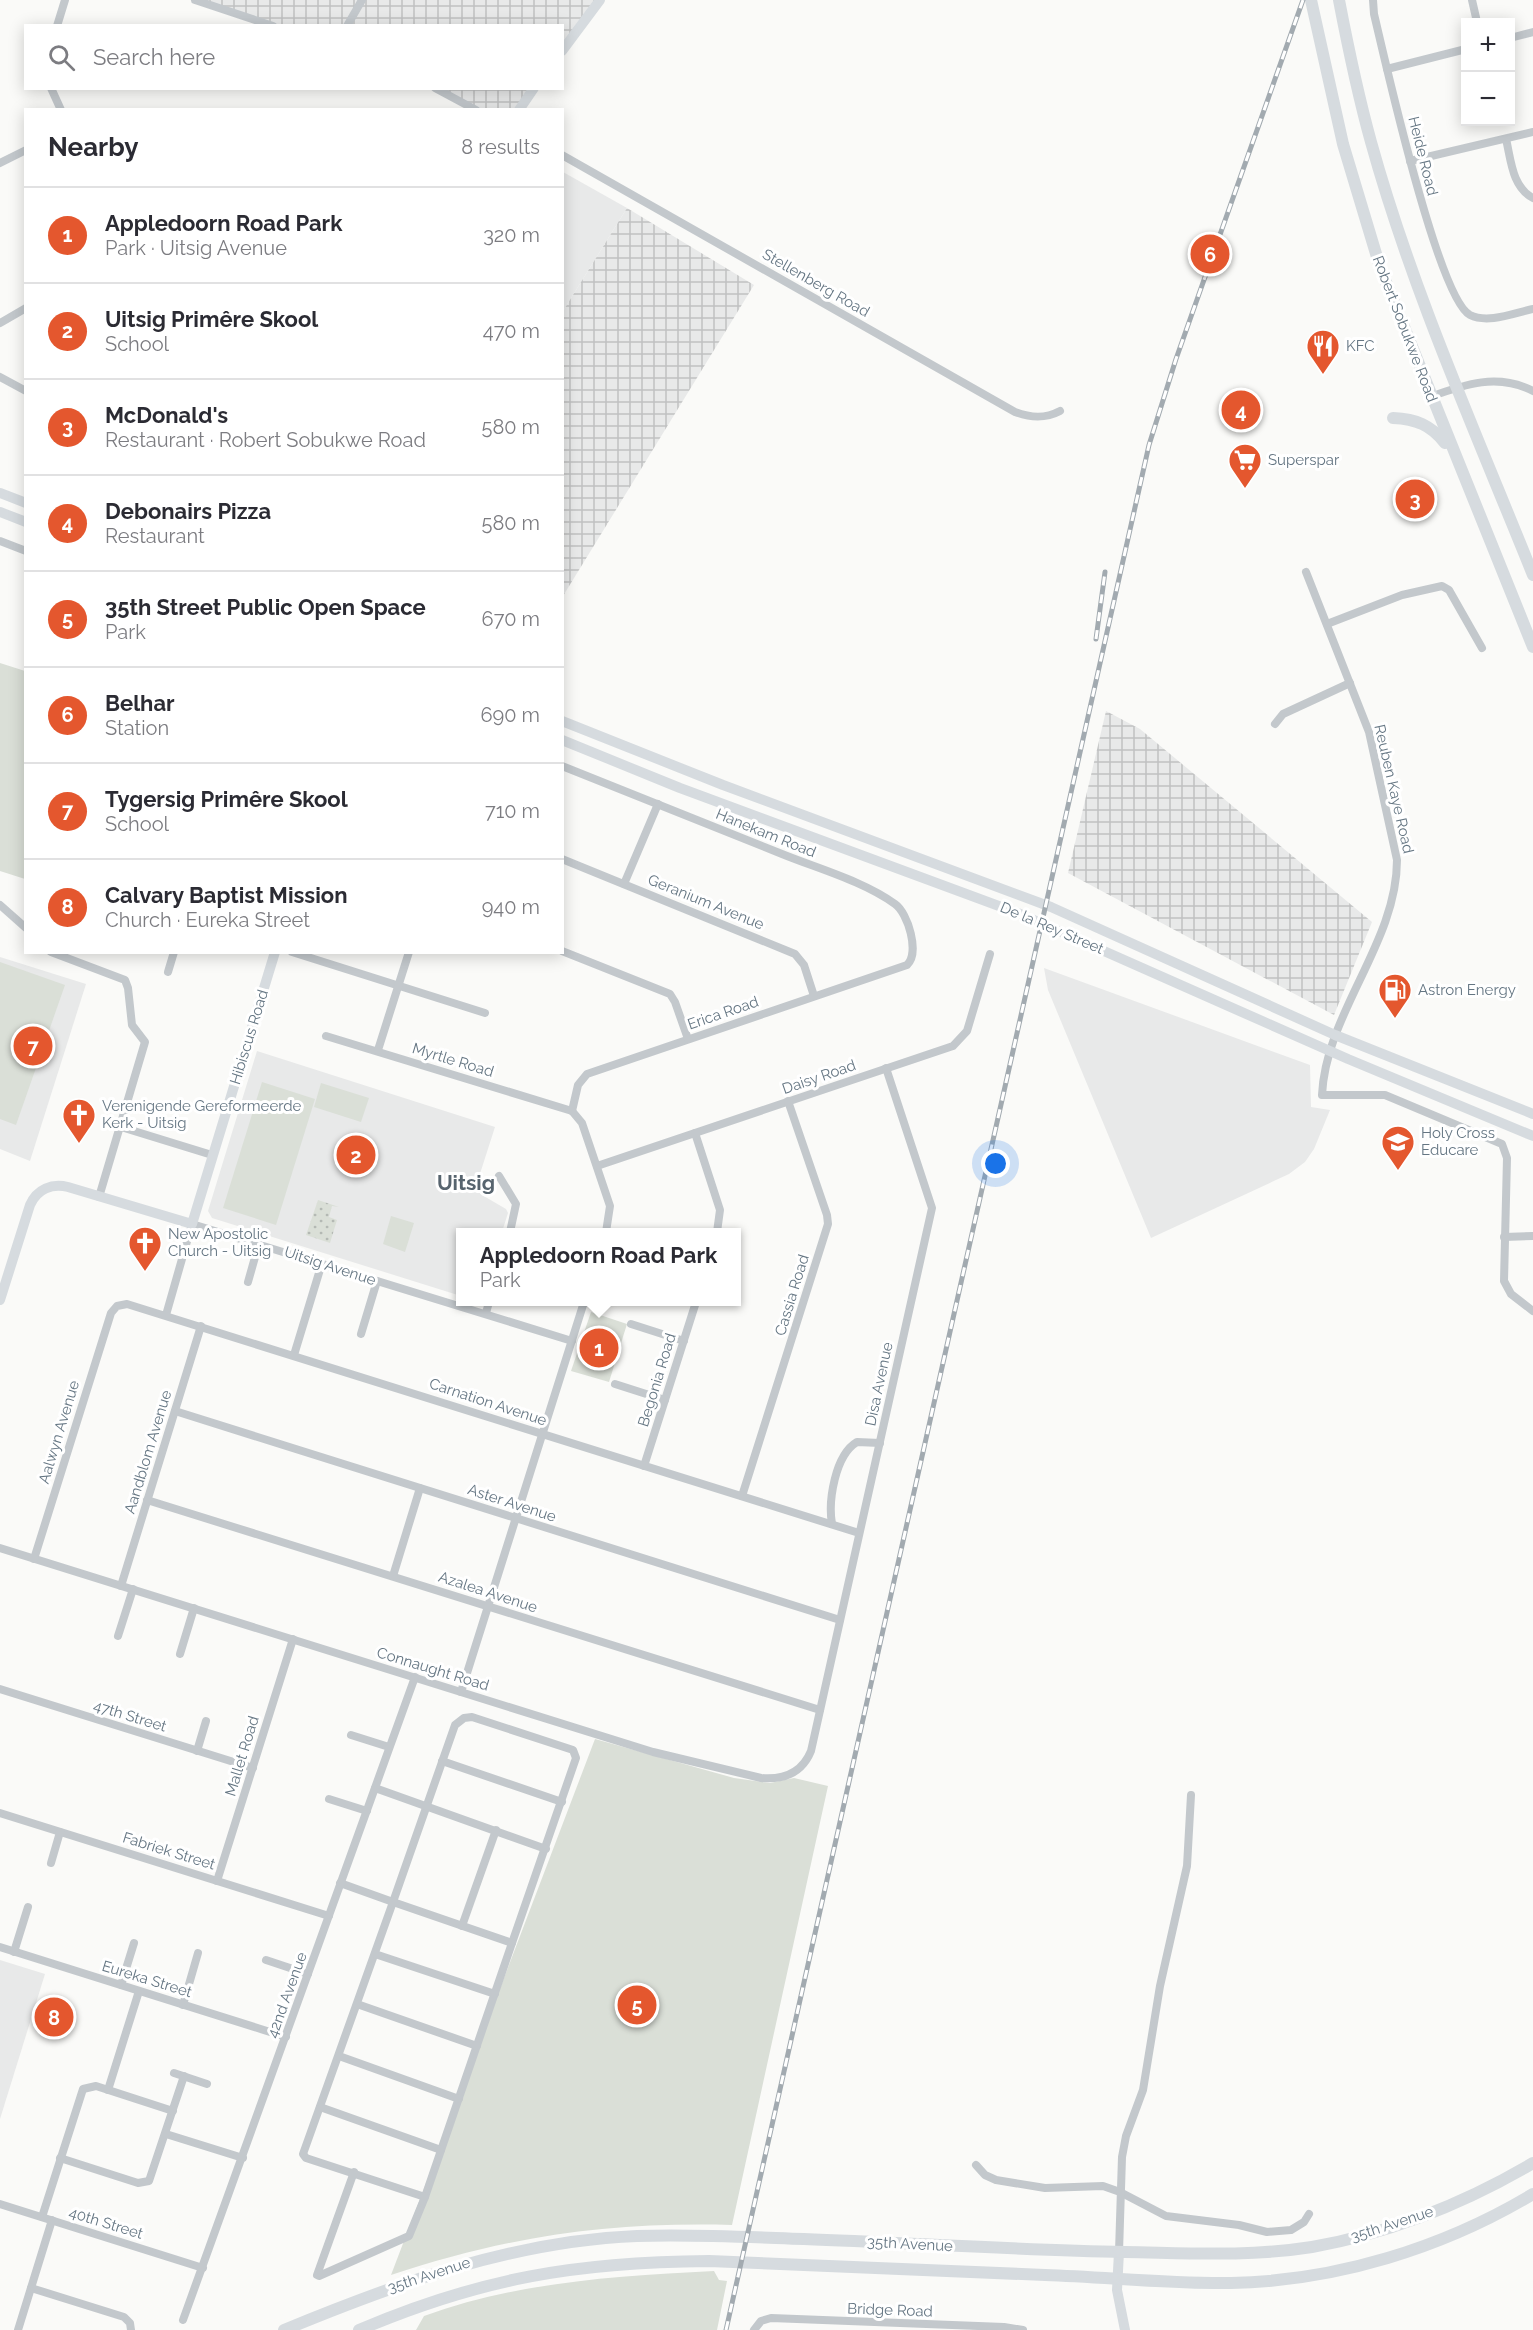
<!DOCTYPE html>
<html lang="en">
<head>
<meta charset="utf-8">
<style>
  body { margin:0; font-family:Raleway,sans-serif; background:#f7f7f7; color:#2b2b33 }
  .controls { position:absolute; right:18px; top:18px; display:grid; overflow:hidden; border-radius:0px; box-shadow:0 3px 15px #0003 }
  .controls button { width:54px; height:54px; display:grid; place-items:center; padding:0; border:0; border-bottom:2px solid #e1e1e2; background:#fff; color:#2b2b33; font:30px sans-serif }
  .you { position:absolute; left:996px; top:1164px; width:21px; height:21px; margin:-15px; border:4px solid #fff; border-radius:50%; background:#1a73e8; box-shadow:0 0 0 9px #1a73e833 }
  .badge { display:grid; place-items:center; width:39px; height:39px; border-radius:50%; background:#e4572e; color:#fff; font-size:20px; font-weight:700 }
  .pin { position:absolute; translate:-50% -50%; border:3px solid #fff; box-shadow:0 2px 6px #0006 }
  .popup { position:absolute; left:456px; top:1228px; width:285px; height:78px; box-sizing:border-box; display:grid; place-content:center; border-radius:0px; background:#fff; filter:drop-shadow(0 2px 4px #0005); font-size:20px; white-space:nowrap; color:#7c7c81 }
  .popup b { font-size:22px; color:#2b2b33 }
  .popup::after { content:''; position:absolute; left:50%; top:100%; margin-left:-12px; border:12px solid transparent; border-top-color:#fff }
  .list { margin:0; padding:0; list-style:none }
  h2 { display:flex; justify-content:space-between; align-items:center; height:78px; margin:0; padding:0 24px; font-size:26px }
  h2 small { font-size:20px; font-weight:400; color:#7c7c81 }
  .list li { display:grid; grid-template-columns:39px 1fr auto; gap:18px; align-items:center; box-sizing:border-box; height:96px; padding:0 24px; border-top:2px solid #e1e1e2 }
  .list b { display:block; font-size:22px; white-space:nowrap }
  .list p { margin:0; font-size:20px; white-space:nowrap; color:#7c7c81 }
  .list em { font-size:20px; font-style:normal; color:#7c7c81 }
  .icon { flex:none; width:33px; height:33px; fill:none; stroke:currentColor; stroke-width:2; stroke-linecap:round; stroke-linejoin:round }
  .map { position:relative; flex:none; width:1533px; height:2330px; overflow:hidden }
  .search { position:absolute; background:#fff; box-shadow:0 3px 15px #0003; left:24px; top:24px; width:540px; height:66px; display:flex; align-items:center; gap:15px; box-sizing:border-box; padding:0 21px; border-radius:0px; color:#7c7c81; font-size:22px }
  .panel { position:absolute; background:#fff; box-shadow:0 3px 15px #0003; left:24px; top:108px; width:540px; height:846px; border-radius:0px }
  .map>svg:first-child { display:block }
  .built { fill:#e8e9e9 }
  .industrial { fill:url(#industrial-grid) }
  .green { fill:#dadfd7 }
  .garden { fill:url(#garden-dots) }
  .lines { fill:none; stroke-linecap:round; stroke-linejoin:round }
  .street { stroke:#c3c8cc; stroke-width:8 }
  .secondary { stroke:#d6dbdf; stroke-width:10 }
  .primary { stroke:#d6dbdf; stroke-width:12 }
  .rail-casing { stroke:#a2aab0; stroke-width:5 }
  .rail { stroke:#fff; stroke-width:3; stroke-dasharray:9; stroke-linecap:butt }
  .labels { text-anchor:middle; stroke-width:6; stroke-linejoin:round; paint-order:stroke }
  .street-label { font-size:15px; fill:#657683; stroke:#fff }
  .poi-label { font-size:15px; fill:#657683; stroke:#fff; text-anchor:start }
  .district-label { font-size:21px; font-weight:bold; fill:#57646e; stroke:#fff }
</style>
</head>
<body>
<div class="map">
<svg width="1533" height="2330" viewBox="0 0 1533 2330">
  <defs>
    <pattern id="industrial-grid" width="8" height="8" patternUnits="userSpaceOnUse" patternTransform="scale(1.5)"><rect width="8" height="8" fill="#e8e9e9"/><path d="M0 4h8M4 0v8" fill="none" stroke="#c0c1c2"/></pattern>
    <pattern id="garden-dots" width="8" height="8" patternUnits="userSpaceOnUse" patternTransform="scale(1.5)"><rect width="8" height="8" fill="#dadfd7"/><path d="M2 2h.1M6 6h.1" fill="none" stroke="#b4b9b4" stroke-width="1.8" stroke-linecap="round"/></pattern>
  </defs>
  <rect width="100%" height="100%" fill="#fafaf8"/>
  <!-- built -->
  <g class="built">
    <polygon points="563,172 627,208 563,311"/>
    <polygon points="0,957 86,984 30,1161 0,1149"/>
    <polygon points="1044,968 1310,1065 1311,1107 1330,1110 1314,1149 1305,1162 1289,1174 1151,1238 1048,990"/>
    <polygon points="257,1051 495,1127 477,1183 482,1195 506,1209 508,1213 502,1232 461,1232 461,1296 212,1218 208,1211"/>
    <polygon points="0,1960 45,1974 0,2119"/>
  </g>
  <!-- industrial -->
  <g class="industrial">
    <polygon points="199,0 602,0 563,53 562,26 276,25"/>
    <polygon points="437,89 536,89 520,110 479,109"/>
    <polygon points="627,208 754,285 563,596 563,311"/>
    <polygon points="1106,711 1140,729 1372,922 1334,1015 1068,873"/>
  </g>
  <!-- green -->
  <g class="green">
    <polygon points="0,663 25,671 25,879 0,871"/>
    <polygon points="0,962 65,985 16,1125 0,1119"/>
    <polygon points="262,1082 315,1099 276,1225 223,1208"/>
    <polygon points="321,1083 369,1098 361,1122 314,1107"/>
    <polygon points="391,1216 414,1223 405,1252 383,1244"/>
    <polygon points="591,1312 627,1324 609,1382 571,1371"/>
    <path d="M595,1739L734,1778L770,1783L794,1778L828,1786L732,2225C608,2222 509,2236 391,2275Z"/>
    <path d="M714,2271L719,2280L727,2281L717,2330H416L424,2316C517,2282 616,2276 714,2271Z"/>
  </g>
  <!-- garden -->
  <polygon class="garden" points="318,1200 339,1207 332,1206 329,1217 337,1220 330,1243 306,1235"/>
  <g class="lines">
    <!-- street -->
    <g class="street">
      <polyline points="195,0 273,26"/>
      <path d="M1373,0L1374,14C1385,60 1438,298 1470,315C1488,324 1514,313 1533,309"/>
      <polyline points="1472,0 1477,22"/>
      <polyline points="57,26 65,0"/>
      <polyline points="347,26 362,0"/>
      <polyline points="1510,38 1533,32"/>
      <polyline points="1387,69 1466,49"/>
      <polyline points="51,88 61,110"/>
      <polyline points="435,88 476,110"/>
      <path d="M1506,139C1511,160 1512,187 1533,198"/>
      <path d="M562,155L1015,412C1031,418 1045,419 1060,411"/>
      <polyline points="1410,161 1533,132"/>
      <polyline points="0,163 26,150"/>
      <polyline points="0,323 26,308"/>
      <polyline points="0,377 26,391"/>
      <path d="M1430,397C1465,384 1498,373 1533,391"/>
      <polyline points="0,541 26,551"/>
      <path d="M1306,572L1369,732L1397,860C1397,943 1326,1012 1322,1095H1385L1502,1144L1507,1158L1504,1281L1511,1294L1533,1311"/>
      <polyline points="1327,624 1402,595 1442,586 1449,590 1482,648"/>
      <polyline points="1275,724 1283,714 1350,683"/>
      <path d="M562,766C636,795 709,825 782,854C819,869 863,881 895,904C908,913 920,953 907,965L587,1074L578,1085L572,1111"/>
      <polyline points="562,859 795,954 804,965 814,996"/>
      <polyline points="624,884 658,804"/>
      <polyline points="0,905 26,928"/>
      <polyline points="562,951 670,994 675,1002 688,1039"/>
      <polyline points="51,952 125,980 128,988 132,1025 145,1042 99,1197"/>
      <polyline points="292,952 485,1013"/>
      <polyline points="168,972 174,952"/>
      <polyline points="326,1036 572,1111 582,1123 610,1206 606,1232"/>
      <polyline points="378,1050 409,952"/>
      <polyline points="121,1127 212,1155"/>
      <polyline points="695,1133 720,1210 717,1232"/>
      <polyline points="597,1166 953,1046 967,1031 990,954"/>
      <polyline points="499,1176 516,1204 510,1232"/>
      <polyline points="1504,1237 1533,1236"/>
      <polyline points="248,1282 259,1243"/>
      <polyline points="486,1313 489,1302"/>
      <polyline points="166,1315 192,1224 572,1341"/>
      <polyline points="631,1324 684,1341"/>
      <polyline points="361,1334 377,1281"/>
      <polyline points="294,1355 322,1263"/>
      <polyline points="615,1384 665,1400"/>
      <polyline points="175,1411 840,1620"/>
      <polyline points="644,1466 696,1302"/>
      <polyline points="742,1496 828,1224 827,1215 788,1101"/>
      <polyline points="147,1500 820,1710"/>
      <path d="M832,1524C828,1501 835,1455 857,1442L880,1443"/>
      <path d="M0,1548L653,1752L761,1778C784,1780 802,1773 811,1751L932,1208L886,1068"/>
      <polyline points="34,1559 111,1313 117,1306 127,1304 859,1533"/>
      <polyline points="393,1576 420,1488"/>
      <polyline points="121,1586 201,1326"/>
      <polyline points="118,1636 133,1589"/>
      <polyline points="180,1654 194,1608"/>
      <polyline points="0,1689 253,1768"/>
      <polyline points="461,1692 584,1302"/>
      <polygon points="472,1717 573,1750 576,1758 512,1943 393,1902 455,1725 464,1718"/>
      <polyline points="351,1735 389,1747"/>
      <polyline points="197,1751 206,1721"/>
      <polyline points="442,1761 562,1802"/>
      <polyline points="375,1788 546,1849"/>
      <polyline points="329,1799 367,1811"/>
      <polyline points="0,1813 329,1916"/>
      <polyline points="51,1863 60,1832"/>
      <polyline points="217,1881 293,1639"/>
      <polyline points="340,1883 393,1902 303,2154 306,2158 425,2197 512,1943"/>
      <polyline points="462,1926 496,1830"/>
      <polyline points="0,1947 286,2037"/>
      <polyline points="14,1952 28,1907"/>
      <polyline points="375,1954 495,1994"/>
      <polyline points="266,1960 308,1974"/>
      <polyline points="121,1985 134,1943"/>
      <polyline points="357,2004 477,2046"/>
      <polyline points="183,2005 198,1953"/>
      <polyline points="339,2056 459,2099"/>
      <polyline points="174,2073 207,2084"/>
      <polyline points="108,2090 139,1991"/>
      <polyline points="320,2107 441,2150"/>
      <polyline points="166,2134 243,2158"/>
      <polyline points="60,2158 138,2183 149,2181 184,2076"/>
      <polyline points="976,2165 985,2175 996,2180 1045,2188 1103,2186 1120,2192 1166,2216 1239,2225 1267,2232 1291,2230 1304,2222 1309,2214"/>
      <polyline points="354,2172 317,2275 319,2276 409,2236 425,2197"/>
      <polyline points="0,2204 203,2268"/>
      <polyline points="42,2217 83,2089 96,2086 173,2111"/>
      <polyline points="1119,2252 1122,2157 1126,2136 1143,2090 1160,1986 1187,1866 1191,1795"/>
      <polyline points="31,2288 124,2317 130,2323 131,2330"/>
      <polyline points="183,2320 415,1677"/>
      <polyline points="18,2330 52,2220"/>
      <polyline points="754,2330 761,2321 771,2318 1004,2327 1023,2330"/>
    </g>
    <!-- secondary -->
    <g class="secondary">
      <polyline points="562,51 600,0"/>
      <polyline points="519,110 534,88"/>
      <polyline points="0,493 26,503"/>
      <polyline points="0,512 26,522"/>
      <polyline points="562,721 723,785 1051,907 1335,1035 1533,1114"/>
      <polyline points="562,740 680,788 1018,913 1348,1059 1533,1136"/>
      <path d="M0,1300L30,1205C37,1189 52,1183 68,1187L192,1224L275,952"/>
      <polyline points="1119,2252 1117,2290 1125,2330"/>
    </g>
    <!-- primary -->
    <g class="primary">
      <polyline points="1311,0 1343,144 1380,267 1533,647"/>
      <path d="M1339,0C1348,47 1358,95 1371,142C1412,290 1476,433 1533,575"/>
      <path d="M1393,418C1416,419 1431,425 1445,443"/>
      <path d="M284,2330C398,2283 512,2241 637,2236C692,2234 748,2237 804,2239C911,2243 1018,2250 1125,2252C1188,2253 1249,2257 1312,2247C1390,2233 1465,2203 1533,2163"/>
      <path d="M359,2330C481,2278 577,2262 709,2261C821,2266 933,2271 1045,2275C1107,2277 1169,2284 1231,2283C1336,2281 1443,2248 1533,2194"/>
    </g>
    <defs>
      <g id="rail">
        <polyline points="1096,639 1105,572"/>
        <polyline points="726,2330 1149,445 1176,359 1303,0"/>
      </g>
    </defs>
    <!-- rail casing -->
    <use href="#rail" class="rail-casing"/>
    <!-- rail -->
    <use href="#rail" class="rail"/>
  </g>
  <!-- icons -->
  <defs>
    <symbol id="restaurant-pin" viewBox="-11 -11 22 30"><path d="M0 17L-7.5 6A9.5 9.5 0 1 1 7.5 6Z" fill="#e4572e" stroke="#fff"/><path d="M-5-6h1v4h1v-4h1v4h1v-4h1v5L-1.5 .5V6h-2V.5L-5-1ZM5-6V6H3V1.5H1.5Q1.5-4 5-6Z" fill="#fff"/></symbol>
    <symbol id="supermarket-pin" viewBox="-11 -11 22 30"><path d="M0 17L-7.5 6A9.5 9.5 0 1 1 7.5 6Z" fill="#e4572e" stroke="#fff"/><path d="M-6-5.5h2.5l.6 2H6L4.5 2H-2.5L-4.4-4H-6ZM-1.5 3.2a1.3 1.3 0 1 0 .1 0ZM3 3.2a1.3 1.3 0 1 0 .1 0Z" fill="#fff"/></symbol>
    <symbol id="fuel-pin" viewBox="-11 -11 22 30"><path d="M0 17L-7.5 6A9.5 9.5 0 1 1 7.5 6Z" fill="#e4572e" stroke="#fff"/><path d="M-5.5-6h7V0h2V4h1.3V-2.5L3-4.5l.8-.8L6-3V5H2.5V1h-1V6h-7ZM-4.2-4.7v3.2H.2V-4.7Z" fill="#fff"/></symbol>
    <symbol id="church-pin" viewBox="-11 -11 22 30"><path d="M0 17L-7.5 6A9.5 9.5 0 1 1 7.5 6Z" fill="#e4572e" stroke="#fff"/><path d="M-1.2-6h2.4v3.5h3.3v2.4h-3.3V6h-2.4V-.1h-3.3v-2.4h3.3Z" fill="#fff"/></symbol>
    <symbol id="school-pin" viewBox="-11 -11 22 30"><path d="M0 17L-7.5 6A9.5 9.5 0 1 1 7.5 6Z" fill="#e4572e" stroke="#fff"/><path d="M0-5L7-2L0 1L-7-2ZM-4 1L0 2.5L4 1V4Q0 6-4 4Z" fill="#fff"/></symbol>
  </defs>
  <g fill-rule="evenodd">
    <use href="#restaurant-pin" x="1304" y="327" width="38" height="52"/>
    <use href="#supermarket-pin" x="1226" y="441" width="38" height="52"/>
    <use href="#fuel-pin" x="1376" y="971" width="38" height="52"/>
    <use href="#church-pin" x="60" y="1096" width="38" height="52"/>
    <use href="#school-pin" x="1379" y="1123" width="38" height="52"/>
    <use href="#church-pin" x="126" y="1224" width="38" height="52"/>
  </g>
  <g class="labels">
    <!-- street labels -->
    <g class="street-label">
      <text transform="translate(1423 156) rotate(76)" y="5">Heide Road</text>
      <text transform="translate(816 283) rotate(30)" y="5">Stellenberg Road</text>
      <text transform="translate(1405 329) rotate(69)" y="5">Robert Sobukwe Road</text>
      <text transform="translate(1394 789) rotate(77)" y="5">Reuben Kaye Road</text>
      <text transform="translate(766 833) rotate(22)" y="5">Hanekam Road</text>
      <text transform="translate(706 902) rotate(22)" y="5">Geranium Avenue</text>
      <text transform="translate(1052 928) rotate(23)" y="5">De la Rey Street</text>
      <text transform="translate(723 1013) rotate(-19)" y="5">Erica Road</text>
      <text transform="translate(249 1037) rotate(-73)" y="5">Hibiscus Road</text>
      <text transform="translate(453 1060) rotate(17)" y="5">Myrtle Road</text>
      <text transform="translate(819 1077) rotate(-19)" y="5">Daisy Road</text>
      <text transform="translate(330 1266) rotate(18)" y="5">Uitsig Avenue</text>
      <text transform="translate(792 1295) rotate(-73)" y="5">Cassia Road</text>
      <text transform="translate(657 1380) rotate(-73)" y="5">Begonia Road</text>
      <text transform="translate(879 1384) rotate(-78)" y="5">Disa Avenue</text>
      <text transform="translate(488 1402) rotate(18)" y="5">Carnation Avenue</text>
      <text transform="translate(59 1432) rotate(-73)" y="5">Aalwyn Avenue</text>
      <text transform="translate(148 1452) rotate(-73)" y="5">Aandblom Avenue</text>
      <text transform="translate(512 1503) rotate(18)" y="5">Aster Avenue</text>
      <text transform="translate(488 1592) rotate(18)" y="5">Azalea Avenue</text>
      <text transform="translate(433 1669) rotate(17)" y="5">Connaught Road</text>
      <text transform="translate(130 1716) rotate(17)" y="5">47th Street</text>
      <text transform="translate(242 1756) rotate(-73)" y="5">Mallet Road</text>
      <text transform="translate(169 1851) rotate(17)" y="5">Fabriek Street</text>
      <text transform="translate(147 1979) rotate(17)" y="5">Eureka Street</text>
      <text transform="translate(287 1995) rotate(-70)" y="5">42nd Avenue</text>
      <text transform="translate(106 2223) rotate(17)" y="5">40th Street</text>
      <text transform="translate(1392 2224) rotate(-18)" y="5">35th Avenue</text>
      <text transform="translate(910 2244) rotate(3)" y="5">35th Avenue</text>
      <text transform="translate(429 2275) rotate(-18)" y="5">35th Avenue</text>
      <text transform="translate(890 2310) rotate(2)" y="5">Bridge Road</text>
    </g>
    <!-- poi labels -->
    <g class="poi-label">
      <text x="1346" y="351">KFC</text>
      <text x="1268" y="465">Superspar</text>
      <text x="1418" y="995">Astron Energy</text>
      <text x="102" y="1111">Verenigende Gereformeerde<tspan x="102" dy="17">Kerk - Uitsig</tspan></text>
      <text x="1421" y="1138">Holy Cross<tspan x="1421" dy="17">Educare</tspan></text>
      <text x="168" y="1239">New Apostolic<tspan x="168" dy="17">Church - Uitsig</tspan></text>
    </g>
    <!-- district labels -->
    <g class="district-label">
      <text x="466" y="1190">Uitsig</text>
    </g>
  </g>
</svg>
<div class="controls">
<button>+</button>
<button>−</button>
</div>
<div class="you"></div>
<div class="pin badge" style="left:599px;top:1348px">1</div>
<div class="popup"><b>Appledoorn Road Park</b>Park</div>
<div class="pin badge" style="left:356px;top:1155px">2</div>
<div class="pin badge" style="left:1415px;top:499px">3</div>
<div class="pin badge" style="left:1241px;top:410px">4</div>
<div class="pin badge" style="left:637px;top:2005px">5</div>
<div class="pin badge" style="left:1210px;top:254px">6</div>
<div class="pin badge" style="left:33px;top:1046px">7</div>
<div class="pin badge" style="left:54px;top:2017px">8</div>
<div class="search"><svg class="icon" aria-label="search" viewBox="0 0 24 24"><circle cx="10" cy="10" r="6"/><path d="M15 15l6 6"/></svg>Search here</div>
<section class="panel">
<h2>Nearby<small>8 results</small></h2>
<ul class="list">
<li><span class="badge">1</span><div><b>Appledoorn Road Park</b><p>Park · Uitsig Avenue</p></div><em>320 m</em></li>
<li><span class="badge">2</span><div><b>Uitsig Primêre Skool</b><p>School</p></div><em>470 m</em></li>
<li><span class="badge">3</span><div><b>McDonald's</b><p>Restaurant · Robert Sobukwe Road</p></div><em>580 m</em></li>
<li><span class="badge">4</span><div><b>Debonairs Pizza</b><p>Restaurant</p></div><em>580 m</em></li>
<li><span class="badge">5</span><div><b>35th Street Public Open Space</b><p>Park</p></div><em>670 m</em></li>
<li><span class="badge">6</span><div><b>Belhar</b><p>Station</p></div><em>690 m</em></li>
<li><span class="badge">7</span><div><b>Tygersig Primêre Skool</b><p>School</p></div><em>710 m</em></li>
<li><span class="badge">8</span><div><b>Calvary Baptist Mission</b><p>Church · Eureka Street</p></div><em>940 m</em></li>
</ul>
</section>
</div>
</body>
</html>
